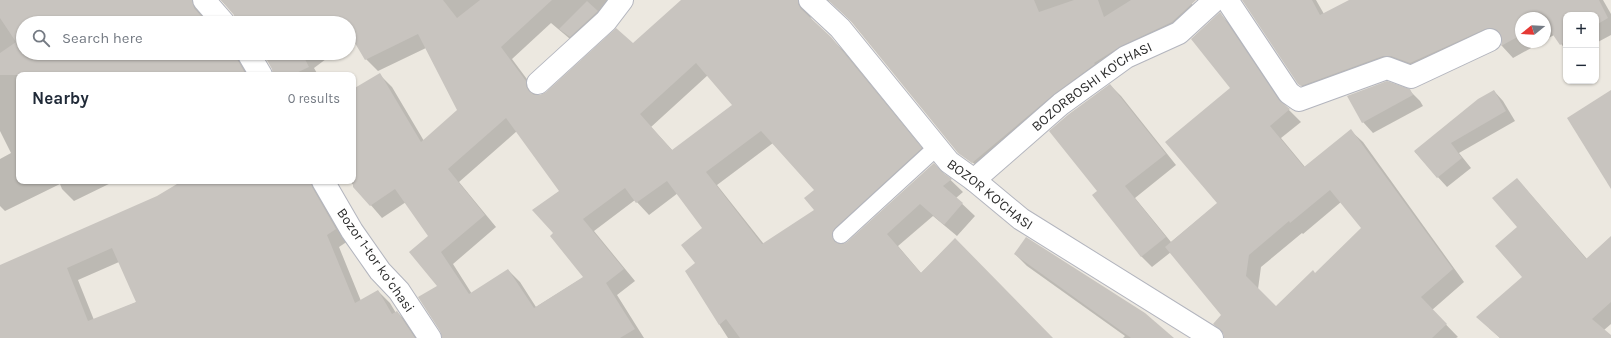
<!DOCTYPE html>
<html lang="en">
<head>
<meta charset="utf-8">
<style>
  body { margin:0; font-family:Karla,sans-serif; background:#f6f6f7; color:#1f2937 }
  .controls { position:absolute; right:12px; top:12px; display:grid; overflow:hidden; border-radius:8px; box-shadow:0 1px 3px #0004 }
  .controls button { width:36px; height:36px; display:grid; place-items:center; padding:0; border:0; border-bottom:1px solid #e0e1e3; background:#fff; color:#1f2937; font:20px sans-serif }
  .compass { position:absolute; left:1515px; top:12px; width:36px; height:36px; border-radius:50%; background:#fff; box-shadow:0 1px 3px #0004; rotate:252deg }
  .list { margin:0; padding:0; list-style:none }
  h2 { display:flex; justify-content:space-between; align-items:center; height:52px; margin:0; padding:0 16px; font-size:17px }
  h2 small { font-size:13px; font-weight:400; color:#747a83 }
  .icon { flex:none; width:22px; height:22px; fill:none; stroke:currentColor; stroke-width:2; stroke-linecap:round; stroke-linejoin:round }
  .map { position:relative; flex:none; width:1611px; height:338px; overflow:hidden }
  .search { position:absolute; background:#fff; box-shadow:0 1px 3px #0004; left:16px; top:16px; width:340px; height:44px; display:flex; align-items:center; gap:10px; box-sizing:border-box; padding:0 14px; border-radius:22px; color:#747a83; font-size:15px }
  .panel { position:absolute; background:#fff; box-shadow:0 1px 3px #0004; left:16px; top:72px; width:340px; height:112px; border-radius:8px }
  .map>svg:first-child { display:block }
  .shadow { fill:#0003; fill-rule:evenodd }
  .building { fill:#c8c4bf; fill-rule:evenodd }
  .lines { fill:none; stroke-linecap:round; stroke-linejoin:round }
  .lane-casing { stroke:#b3b5be; stroke-width:18 }
  .street-casing { stroke:#b3b5be; stroke-width:24 }
  .lane { stroke:#fff; stroke-width:16 }
  .street { stroke:#fff; stroke-width:22 }
  .labels { text-anchor:middle; stroke-width:3; stroke-linejoin:round; paint-order:stroke }
  .street-label { font-size:14px; fill:#2c2c2c; stroke:#fff }
</style>
</head>
<body>
<div class="map">
<svg width="1611" height="338" viewBox="0 0 1611 338">
  <rect width="100%" height="100%" fill="#ece8e0"/>
  <!-- shadow -->
  <g class="shadow">
    <polygon points="0,0 213,0 203,15 208,23 23,23 23,53 258,53 250,75 19,75 19,181 115,181 74,201 62,189 60,184 5,211 0,206 0,159 11,153 0,131"/>
    <path d="M221,0H629L609,24L582,49L551,23L512,59L538,94V96H540L547,93L616,29L633,45L683,0H771L781,11L793,0H807L812,5L809,10L810,16L812,20L843,50L933,161L846,240L843,245L848,243L934,164L963,192L956,198L975,216L957,236L933,216L898,246L921,273L955,240L1051,338H728L719,324L805,251L789,228L816,210L806,199L815,190L773,143L717,185L778,262L711,302L699,290L687,271L697,264L682,245L704,229L678,193L649,215L635,200L594,231L635,281L617,295L644,338H443L441,331L420,298L438,286L410,252L430,236L406,202L382,218L350,181H353V90L380,75L392,87L424,141L458,110L426,48L378,71L366,59L354,39L349,43V23H237L234,14ZM708,75L733,105L673,151L651,127ZM517,131L560,191L534,210L555,233L551,236L584,277L536,307L520,282L508,270L472,294L453,264L496,227L459,182Z"/>
    <polygon points="827,0 1195,0 1192,3 1192,5 1198,0 1223,0 1133,57 984,174 967,161 975,167 976,165 961,154 852,22 831,2"/>
    <polygon points="1243,0 1316,0 1324,14 1352,0 1603,0 1611,14 1611,35 1596,43 1596,15 1566,15 1566,50 1554,35 1545,40 1545,18 1521,18 1521,42 1542,42 1513,58 1502,46 1503,39 1497,40 1311,96 1299,83"/>
    <path d="M1220,14L1232,26L1287,108L1301,122L1281,138L1305,167L1351,131L1363,142L1464,282L1432,310L1458,337L1456,338H1225L1224,334L1214,324L1223,315L1171,252L1152,267L1141,256L1098,191L1110,85L1121,96L1176,165L1135,198L1171,242L1218,203L1231,88ZM1341,202L1362,228L1316,274L1276,307L1258,289L1261,267L1302,233L1303,234Z"/>
    <polygon points="264,53 334,53 314,68 318,75 274,75 273,68"/>
    <polygon points="1409,90 1420,101 1423,106 1373,133 1363,122"/>
    <polygon points="1494,91 1503,101 1515,121 1459,153 1471,168 1447,187 1415,152"/>
    <polygon points="1517,179 1587,259 1611,237 1611,324 1604,330 1611,338 1500,338 1489,328 1524,277 1519,227"/>
    <path d="M184,181H318L348,241L339,247L361,301L378,291L390,303L396,313L397,312L409,324L418,338H0V266L158,197ZM119,262L137,302L94,320L78,280Z"/>
    <polygon points="1015,254 1172,338 1123,338 1125,336 1027,266"/>
  </g>
  <!-- building -->
  <g class="building">
    <polygon points="0,0 192,0 194,8 207,23 23,23 23,53 236,53 237,59 246,75 0,75 0,53 16,42 0,18"/>
    <path d="M221,0H443L457,18L480,0H552L501,47L526,81V86L529,91L534,95H540L546,92L616,28L633,43L681,0H798V4L801,9L831,37L922,148L835,228L832,233L834,241L839,244H843L847,242L934,163L942,172L952,179L943,186L963,203L944,225L920,204L887,234L921,273L955,238L1053,338H740L726,319L719,325L685,271L695,263L681,245L702,228L667,181L636,203L625,188L583,219L624,269L606,283L635,329L620,338H442L440,331L418,297L437,286L409,252L428,236L395,189L370,206L353,187V89L380,73L421,142L457,110L418,34L365,60L349,33V23H236L234,15ZM696,63L732,105L672,150L640,114ZM506,118L559,191L532,210L553,233L550,236L583,277L534,308L508,269L469,294L441,252L485,215L448,169ZM761,131L814,190L804,198L814,210L762,244L706,172Z"/>
    <polygon points="828,0 1034,0 1039,12 1074,0 1098,0 1104,17 1131,0 1196,0 1172,22 1121,46 1094,63 1095,64 1053,95 972,163 958,153 850,20"/>
    <polygon points="1242,0 1312,0 1320,15 1349,0 1599,0 1608,18 1596,25 1596,15 1566,15 1566,41 1560,45 1545,23 1545,18 1521,18 1521,35 1501,46 1502,41 1501,35 1497,30 1491,28 1485,29 1410,63 1391,56 1383,56 1301,86 1298,84"/>
    <polygon points="587,1 598,11 570,37 559,29"/>
    <path d="M1220,12L1279,100L1290,109L1270,126L1304,167L1351,129L1453,269L1421,297L1447,324L1432,338H1224L1223,332L1213,324L1221,315L1165,247L1217,203L1165,142L1230,88L1191,39ZM1330,190L1361,228L1315,273L1313,270L1276,306L1246,276L1249,255L1289,221L1290,223Z"/>
    <polygon points="263,53 306,53 303,55 309,67 292,75 273,75 272,69"/>
    <polygon points="1387,81 1410,89 1413,95 1362,123 1347,96"/>
    <polygon points="1110,84 1166,154 1125,186 1166,237 1141,257 1092,195 1097,191 1049,131 1069,114"/>
    <polygon points="1494,90 1506,111 1451,143 1462,158 1437,178 1414,151 1478,99"/>
    <polygon points="1611,90 1611,189 1567,118"/>
    <polygon points="1517,178 1586,259 1611,236 1611,302 1592,319 1611,335 1611,338 1500,338 1476,317 1522,277 1495,246 1517,227 1492,198"/>
    <path d="M182,181H311L312,187L336,229L327,235L355,303L378,290L392,314L397,311L415,338H0V265L157,196ZM112,248L136,302L88,321L67,268Z"/>
    <polygon points="1026,237 1145,313 1174,338 1131,338 1014,254"/>
  </g>
  <g class="lines">
    <defs>
      <polyline id="lane" points="841,235 937,147"/>
      <g id="street">
        <polyline points="204,0 224,23"/>
        <path id="s1" d="M810,0L840,28L949,162L974,180L1021,219L1212,338"/>
        <polyline points="1227,0 1289,93 1299,100 1387,68 1411,77 1490,40"/>
        <polyline points="248,53 261,75"/>
        <polyline points="538,83 606,21 622,0"/>
        <path id="s2" d="M974,180L1061,104L1126,57L1179,33L1215,0"/>
        <polyline points="323,181 352,231 380,271 399,291 430,338"/>
      </g>
    </defs>
    <!-- lane casing -->
    <use href="#lane" class="lane-casing"/>
    <!-- street casing -->
    <use href="#street" class="street-casing"/>
    <!-- lane -->
    <use href="#lane" class="lane"/>
    <!-- street -->
    <use href="#street" class="street"/>
  </g>
  <g class="labels">
    <!-- street labels -->
    <g class="street-label">
      <text dy="5" stroke="none"><textPath href="#s2" startOffset="151">BOZORBOSHI KO'CHASI</textPath></text>
      <text dy="5" stroke="none"><textPath href="#s1" startOffset="266">BOZOR KO'CHASI</textPath></text>
      <text transform="translate(376 260) rotate(55)" y="5">Bozor 1-tor koʻchasi</text>
    </g>
  </g>
</svg>
<div class="controls">
<button>+</button>
<button>−</button>
</div>
<svg class="compass" viewBox="-18 -18 36 36"><path d="M0-13l5 13h-10z" fill="#e53935"/><path d="M0 13l5-13h-10z" fill="#747a83"/></svg>
<div class="search"><svg class="icon" aria-label="search" viewBox="0 0 24 24"><circle cx="10" cy="10" r="6"/><path d="M15 15l6 6"/></svg>Search here</div>
<section class="panel">
<h2>Nearby<small>0 results</small></h2>
<ul class="list">
</ul>
</section>
</div>
</body>
</html>
